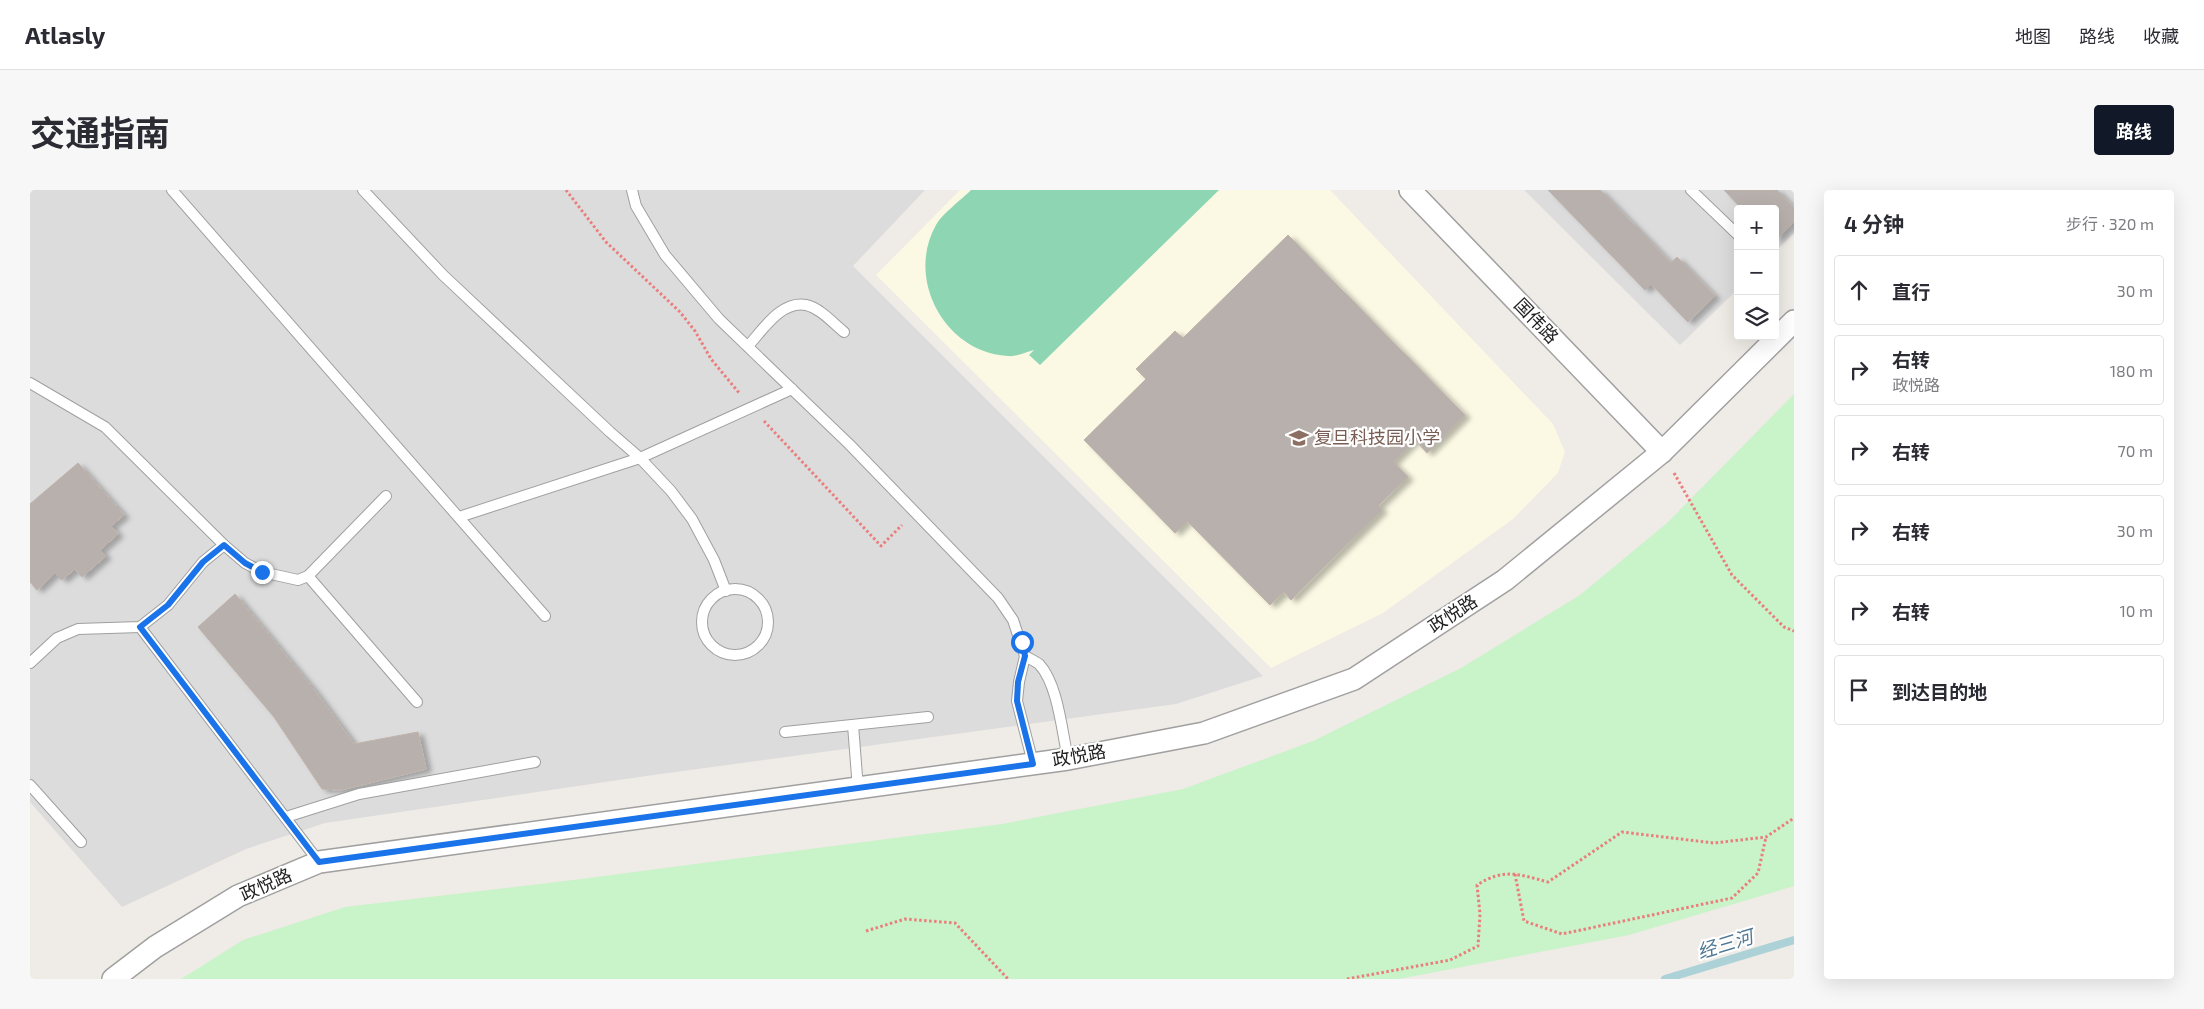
<!DOCTYPE html>
<html lang="zh">
<head>
<meta charset="utf-8">
<style>
  body { margin:0; font-family:"Exo 2","Noto Sans SC",sans-serif; background:#f7f7f7; color:#2b2b33 }
  .controls { position:absolute; right:15px; top:15px; display:grid; overflow:hidden; border-radius:5px; box-shadow:0 5px 20px #0002 }
  .controls button { width:45px; height:45px; display:grid; place-items:center; padding:0; border:0; border-bottom:1px solid #e1e1e2; background:#fff; color:#2b2b33; font:25px sans-serif }
  .stop { position:absolute; width:15px; height:15px; margin:-11px; border:4px solid #1a73e8; border-radius:50%; background:#fff }
  .stop.end { background:#1a73e8; border-color:#fff; box-shadow:0 1px 5px #0008 }
  .list { margin:0; padding:0; list-style:none }
  h2 { display:flex; justify-content:space-between; align-items:center; height:65px; margin:0; padding:0 20px; font-size:21px }
  h2 small { font-size:16px; font-weight:400; color:#7c7c81 }
  .list li { display:grid; grid-template-columns:32px 1fr auto; gap:15px; align-items:center; box-sizing:border-box; height:70px; margin:0 10px 10px; padding:0 10px; border:1px solid #e1e1e2; border-radius:5px }
  .list b { display:block; font-size:19px; white-space:nowrap }
  .list p { margin:0; font-size:16px; white-space:nowrap; color:#7c7c81 }
  .list em { font-size:16px; font-style:normal; color:#7c7c81 }
  .icon { flex:none; width:28px; height:28px; fill:none; stroke:currentColor; stroke-width:2; stroke-linecap:round; stroke-linejoin:round }
  .map { position:relative; flex:none; width:1764px; height:789px; overflow:hidden; border-radius:5px }
  header { display:flex; align-items:center; gap:30px; box-sizing:border-box; height:70px; padding:0 25px; background:#fff; border-bottom:1px solid #e1e1e2 }
  header strong { font-size:24px }
  nav { display:flex; gap:28px; margin-inline-start:auto; font-size:18px }
  .intro { display:flex; align-items:center; justify-content:space-between; box-sizing:border-box; height:120px; padding:0 30px }
  h1 { margin:0; font-size:35px }
  .button { padding:12px 22px; border-radius:5px; background:#111827; color:#fff; font-size:18px; font-weight:700 }
  main { display:flex; gap:30px; padding:0 30px }
  aside { flex:1; background:#fff; border-radius:5px; box-shadow:0 5px 20px #0002 }
  .map>svg:first-child { display:block }
  .residential { fill:#dddcdc }
  .education { fill:#fbf9e3 }
  .park { fill:#c9f3c9 }
  .pitch { fill:#8dd5b3 }
  .lines { fill:none; stroke-linecap:round; stroke-linejoin:round }
  .stream { stroke:#acd1d7; stroke-width:8 }
  .building { fill:#b8b0ac; stroke:#bfb2aa; filter:url(#shadow) }
  .service-casing { stroke:#a0a0a0; stroke-width:12 }
  .minor-casing { stroke:#a0a0a0; stroke-width:24 }
  .path { stroke:#ea7e7c; stroke-width:3; stroke-dasharray:2.5 2.5; stroke-linecap:butt }
  .service { stroke:#fff; stroke-width:10 }
  .minor { stroke:#fff; stroke-width:21 }
  .route { stroke:#1a73e8; stroke-width:6 }
  .labels { text-anchor:middle; stroke-width:4.5; stroke-linejoin:round; paint-order:stroke }
  .street-label { font-size:18px; fill:#1f1f1f; stroke:#fff }
  .education-label { font-size:18px; fill:#785e54; stroke:#fff; text-anchor:start }
  .water-label { font-size:19px; font-style:italic; fill:#4f7895; stroke:#fff }
</style>
</head>
<body>
<header>
<strong>Atlasly</strong>
<nav><a>地图</a><a>路线</a><a>收藏</a></nav>
</header>
<div class="intro"><h1>交通指南</h1><a class="button">路线</a></div>
<main>
<div class="map">
<svg width="1764" height="789" viewBox="0 0 1764 789">
  <defs>
    <filter id="shadow"><feDropShadow dx="5.5" dy="3" stdDeviation="2.5" flood-color="#0004"/></filter>
  </defs>
  <rect width="100%" height="100%" fill="#efebe6"/>
  <!-- residential -->
  <g class="residential">
    <polygon points="0,0 895,0 823,76 1233,486 1146,514 616,586 295,633 216,659 92,717 0,612"/>
    <polygon points="1494,0 1764,0 1764,43 1745,62 1745,19 1708,19 1708,99 1650,155"/>
  </g>
  <!-- education -->
  <polygon class="education" points="930,0 1300,0 1523,234 1535,262 1528,283 1483,329 1353,423 1241,478 846,85"/>
  <!-- park -->
  <polygon class="park" points="1764,204 1764,696 1599,745 1369,789 151,789 213,750 315,717 543,690 972,634 1153,599 1283,551 1431,478 1550,405 1637,333"/>
  <!-- pitch -->
  <path class="pitch" d="M941,0H1189L1010,175L999,165L1004,160C996,162 986,167 978,166C916,163 875,90 906,35C912,24 931,10 941,0Z"/>
  <g class="lines">
    <!-- stream -->
    <polyline class="stream" points="1635,789 1764,750"/>
  </g>
  <!-- building -->
  <g class="building">
    <polygon points="1518,0 1570,0 1641,73 1647,67 1685,106 1658,132 1621,94 1615,100"/>
    <polygon points="1694,0 1747,0 1764,18 1764,32 1745,51 1745,19 1712,19"/>
    <polygon points="1258,45 1435,225 1397,263 1385,250 1363,272 1378,287 1348,316 1352,320 1261,410 1254,402 1240,415 1157,331 1145,343 1054,250 1116,189 1106,179 1145,141 1153,148"/>
    <polygon points="48,273 94,325 81,336 88,344 70,360 76,366 52,387 45,379 32,390 25,383 7,400 0,392 0,314"/>
    <polygon points="205,404 285,501 324,554 388,542 396,579 311,600 292,599 244,527 168,437"/>
  </g>
  <g class="lines">
    <defs>
      <g id="service">
        <polyline points="142,0 515,426"/>
        <polyline points="333,0 413,85 580,242 610,268 641,301 662,329 684,370 696,401"/>
        <polyline points="602,0 606,16 635,65 689,129 819,254 968,408 983,430 995,466 989,492 987,511 1003,573"/>
        <polyline points="1661,0 1708,45"/>
        <path d="M718,156C732,141 751,110 776,115C790,118 803,133 814,142"/>
        <polyline points="0,193 75,237 194,355 215,373 232,382 268,390 278,386 356,306"/>
        <polyline points="429,327 610,268 762,199"/>
        <polyline points="278,386 387,512"/>
        <circle cx="705" cy="432" r="33"/>
        <polyline points="110,437 289,672"/>
        <path d="M995,466C1000,469 1005,471 1009,474C1028,494 1032,542 1038,569"/>
        <polyline points="0,473 27,448 48,439 110,437 138,415 173,372 194,355"/>
        <polyline points="823,535 828,599"/>
        <polyline points="755,542 898,527"/>
        <polyline points="0,595 51,652"/>
        <polyline points="256,627 329,604 505,572"/>
      </g>
      <g id="minor">
        <polyline points="1380,0 1632,262"/>
        <polyline points="83,789 125,757 208,706 289,672 1038,569 1174,543 1324,489 1475,390 1632,262 1764,131"/>
      </g>
    </defs>
    <!-- service casing -->
    <use href="#service" class="service-casing"/>
    <!-- minor casing -->
    <use href="#minor" class="minor-casing"/>
    <!-- path -->
    <g class="path">
      <polyline points="536,0 576,52 650,122 665,141 681,169 710,204"/>
      <polyline points="734,231 851,356 872,335"/>
      <polyline points="1644,283 1702,385 1754,437 1764,441"/>
      <polyline points="1485,684 1494,731 1532,744 1702,708 1728,683 1736,647"/>
      <polyline points="836,741 875,729 925,733 978,789"/>
      <path d="M1317,789L1420,770L1448,756L1450,724L1447,695C1474,678 1488,684 1518,692L1592,642L1684,653L1736,647L1764,628"/>
    </g>
    <!-- service -->
    <use href="#service" class="service"/>
    <!-- minor -->
    <use href="#minor" class="minor"/>
  </g>
  <g class="lines">
    <!-- route -->
    <polyline class="route" points="232,382 215,373 194,355 173,372 138,415 110,437 289,672 1003,574 987,511 988,492 995,466 992,452"/>
  </g>
  <!-- icons -->
  <defs>
    <symbol id="school-bare" viewBox="-9 -9 18 18"><path d="M0-5L7-2L0 1L-7-2ZM-4 1L0 2.5L4 1V4Q0 6-4 4Z" fill="#8d6e63" stroke="#fff" stroke-width="2.5" paint-order="stroke"/></symbol>
  </defs>
  <g fill-rule="evenodd">
    <use href="#school-bare" x="1255" y="234" width="28" height="28"/>
  </g>
  <g class="labels">
    <!-- street labels -->
    <g class="street-label">
      <text transform="translate(1506 131) rotate(46)" y="6">国伟路</text>
      <text transform="translate(1423 424) rotate(-33)" y="6">政悦路</text>
      <text transform="translate(1049 566) rotate(-10)" y="6">政悦路</text>
      <text transform="translate(236 695) rotate(-24)" y="6">政悦路</text>
    </g>
    <!-- education labels -->
    <g class="education-label">
      <text x="1284" y="254">复旦科技园小学</text>
    </g>
    <!-- water labels -->
    <g class="water-label">
      <text transform="translate(1695 754) rotate(-17)" y="7">经三河</text>
    </g>
  </g>
</svg>
<div class="controls">
<button>+</button>
<button>−</button>
<button><svg class="icon" aria-label="layers" viewBox="0 0 24 24"><path d="M12 4l9 5-9 5-9-5zM3 14l9 5 9-5"/></svg></button>
</div>
<div class="stop" style="left:992px;top:452px"></div>
<div class="stop end" style="left:232px;top:382px"></div>
</div>
<aside>
<h2>4 分钟<small>步行 · 320 m</small></h2>
<ul class="list">
<li><svg class="icon" aria-label="ahead" viewBox="0 0 24 24"><path d="M12 20V5M6 11l6-6 6 6"/></svg><div><b>直行</b></div><em>30 m</em></li>
<li><svg class="icon" aria-label="right" viewBox="0 0 24 24"><path d="M7 20v-9h11M14 6l5 5-5 5"/></svg><div><b>右转</b><p>政悦路</p></div><em>180 m</em></li>
<li><svg class="icon" aria-label="right" viewBox="0 0 24 24"><path d="M7 20v-9h11M14 6l5 5-5 5"/></svg><div><b>右转</b></div><em>70 m</em></li>
<li><svg class="icon" aria-label="right" viewBox="0 0 24 24"><path d="M7 20v-9h11M14 6l5 5-5 5"/></svg><div><b>右转</b></div><em>30 m</em></li>
<li><svg class="icon" aria-label="right" viewBox="0 0 24 24"><path d="M7 20v-9h11M14 6l5 5-5 5"/></svg><div><b>右转</b></div><em>10 m</em></li>
<li><svg class="icon" aria-label="arrive" viewBox="0 0 24 24"><path d="M6 21V4h12l-3 4 3 4H6"/></svg><div><b>到达目的地</b></div></li>
</ul>
</aside>
</main>
</body>
</html>
